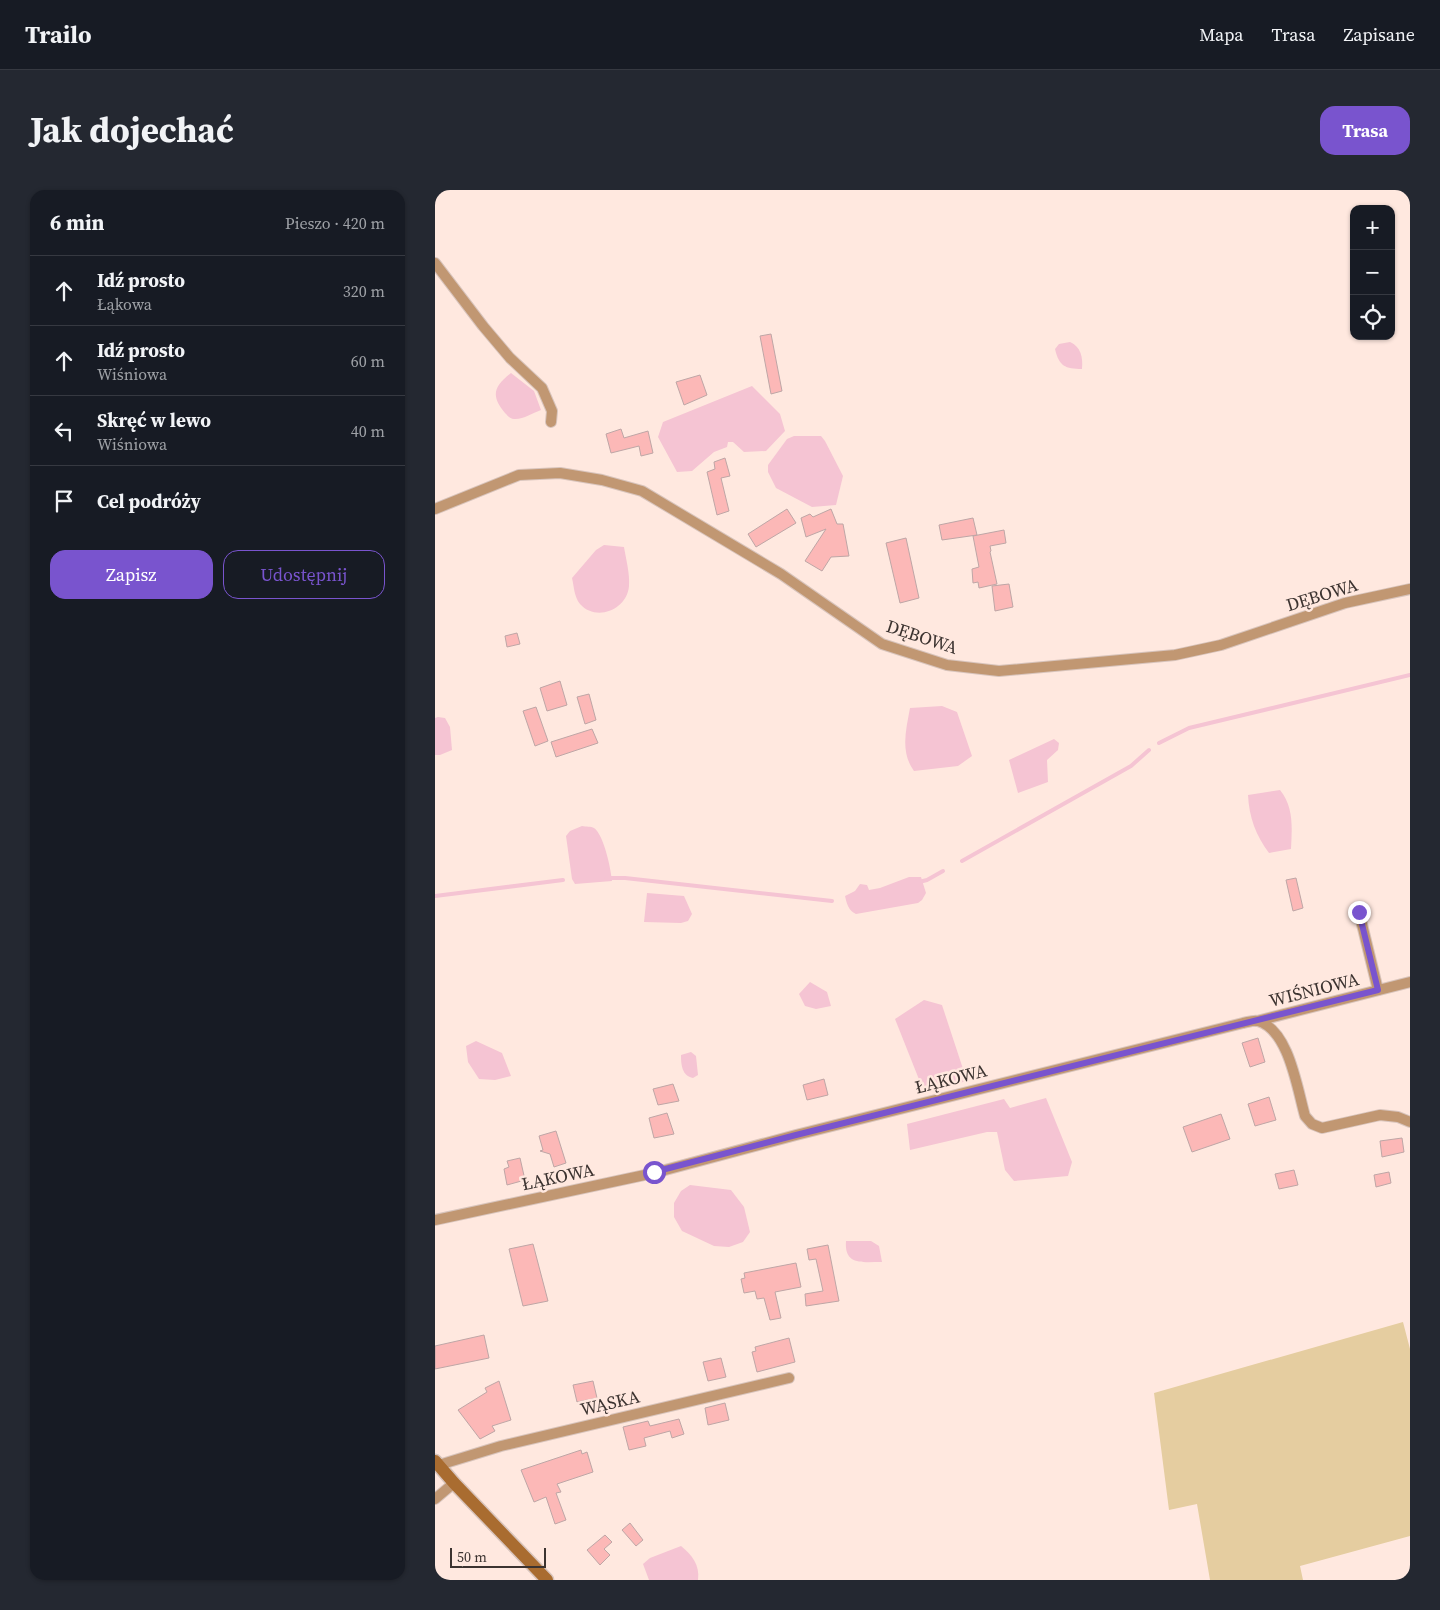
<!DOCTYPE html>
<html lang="pl">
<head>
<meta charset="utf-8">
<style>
  body { margin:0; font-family:"Source Serif 4",serif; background:#242831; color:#f1f3f6 }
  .controls { position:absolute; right:15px; top:15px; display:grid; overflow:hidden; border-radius:10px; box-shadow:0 1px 4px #0004 }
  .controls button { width:45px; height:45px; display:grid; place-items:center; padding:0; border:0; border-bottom:1px solid #363941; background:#171b24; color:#f1f3f6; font:25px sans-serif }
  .scale { position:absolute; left:15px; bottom:12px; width:96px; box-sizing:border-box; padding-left:5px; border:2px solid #3c3330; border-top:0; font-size:14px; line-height:18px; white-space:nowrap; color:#3c3330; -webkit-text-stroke:4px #ffe8df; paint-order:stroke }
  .stop { position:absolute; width:15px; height:15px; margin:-11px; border:4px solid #7954ce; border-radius:50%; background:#fff }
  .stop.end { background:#7954ce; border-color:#fff; box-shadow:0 1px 5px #0008 }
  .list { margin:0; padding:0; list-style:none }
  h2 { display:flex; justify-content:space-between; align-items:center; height:65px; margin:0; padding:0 20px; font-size:21px }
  h2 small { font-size:16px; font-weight:400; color:#9ea1a6 }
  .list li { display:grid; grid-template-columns:32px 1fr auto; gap:15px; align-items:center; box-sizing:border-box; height:70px; padding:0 20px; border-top:1px solid #363941 }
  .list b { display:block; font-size:19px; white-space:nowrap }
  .list p { margin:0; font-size:16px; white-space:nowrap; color:#9ea1a6 }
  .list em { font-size:16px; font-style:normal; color:#9ea1a6 }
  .actions { display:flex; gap:10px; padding:15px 20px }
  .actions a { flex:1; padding:11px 0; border:1px solid #7954ce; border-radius:15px; text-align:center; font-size:18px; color:#7954ce }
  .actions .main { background:#7954ce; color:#fff }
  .icon { flex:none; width:28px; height:28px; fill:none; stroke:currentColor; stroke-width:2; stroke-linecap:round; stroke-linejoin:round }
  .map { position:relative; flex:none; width:975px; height:1390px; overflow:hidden; border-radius:15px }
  header { display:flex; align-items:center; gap:30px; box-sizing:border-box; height:70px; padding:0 25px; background:#171b24; border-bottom:1px solid #363941 }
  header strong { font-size:24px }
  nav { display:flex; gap:28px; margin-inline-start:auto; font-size:18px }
  .intro { display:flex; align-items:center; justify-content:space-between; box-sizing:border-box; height:120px; padding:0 30px }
  h1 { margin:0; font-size:35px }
  .button { padding:12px 22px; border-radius:15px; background:#7954ce; color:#fff; font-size:18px; font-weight:700 }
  main { display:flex; gap:30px; padding:0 30px }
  aside { flex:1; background:#171b24; border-radius:15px; box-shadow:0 1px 4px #0004 }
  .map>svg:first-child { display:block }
  .green { fill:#e5cda0 }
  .water { fill:#f5c4d3 }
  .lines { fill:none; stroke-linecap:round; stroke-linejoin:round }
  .stream { stroke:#f5c4d3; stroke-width:4 }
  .building { fill:#fcb8b7; stroke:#bea6a6 }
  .minor-casing { stroke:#d8c4bc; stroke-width:12 }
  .secondary-casing { stroke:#d8c4bc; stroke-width:15 }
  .minor { stroke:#c19772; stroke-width:10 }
  .secondary { stroke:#a96c30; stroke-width:12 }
  .route { stroke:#7954ce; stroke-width:6 }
  .labels { text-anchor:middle; stroke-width:5; stroke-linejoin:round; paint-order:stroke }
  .street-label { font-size:18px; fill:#3c3330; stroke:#ffe8df }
</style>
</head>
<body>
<header>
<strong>Trailo</strong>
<nav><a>Mapa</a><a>Trasa</a><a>Zapisane</a></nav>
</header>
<div class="intro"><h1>Jak dojechać</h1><a class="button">Trasa</a></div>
<main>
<aside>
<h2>6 min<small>Pieszo · 420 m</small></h2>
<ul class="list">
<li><svg class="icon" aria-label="ahead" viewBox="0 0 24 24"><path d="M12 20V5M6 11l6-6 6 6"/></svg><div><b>Idź prosto</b><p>Łąkowa</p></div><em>320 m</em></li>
<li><svg class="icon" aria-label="ahead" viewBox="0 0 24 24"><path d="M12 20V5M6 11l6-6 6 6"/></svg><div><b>Idź prosto</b><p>Wiśniowa</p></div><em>60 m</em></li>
<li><svg class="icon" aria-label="left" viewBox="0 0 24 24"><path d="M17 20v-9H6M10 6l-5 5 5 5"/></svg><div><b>Skręć w lewo</b><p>Wiśniowa</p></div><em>40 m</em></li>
<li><svg class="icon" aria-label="arrive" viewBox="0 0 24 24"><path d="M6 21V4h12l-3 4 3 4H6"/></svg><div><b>Cel podróży</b></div></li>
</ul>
<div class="actions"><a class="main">Zapisz</a><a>Udostępnij</a></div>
</aside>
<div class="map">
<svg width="975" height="1390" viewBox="0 0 975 1390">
  <rect width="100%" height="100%" fill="#ffe8df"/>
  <!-- green -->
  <polygon class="green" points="968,1132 975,1159 975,1346 865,1376 868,1390 775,1390 762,1314 734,1320 719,1203"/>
  <!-- water -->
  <g class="water">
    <path d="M635,152C646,157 648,167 647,179C630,179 624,176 620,159L624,154Z"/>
    <path d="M76,183L99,201L106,220C98,223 87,230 79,229C75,229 73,226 70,223C56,206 58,197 76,183Z"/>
    <polygon points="317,196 345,224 350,241 331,261 309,262 298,252 293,252 292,257 279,262 257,281 242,282 223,247 228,232"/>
    <polygon points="359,246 386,246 390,251 408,286 401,315 377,317 341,298 333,282 333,275 352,249"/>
    <path d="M169,355L189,357C191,369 195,384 194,396C192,420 161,432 145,414C139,407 139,396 137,388L161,360Z"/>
    <path d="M507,516L522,522L537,566L523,576L479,581C465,562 471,540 475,518Z"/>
    <polygon points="3,527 10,528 15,537 17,560 5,565 0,565 0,528"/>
    <polygon points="619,549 624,553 623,560 612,570 613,592 583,603 574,570"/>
    <path d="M845,600C859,617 857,638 856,659L834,663C821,646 814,627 813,605Z"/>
    <path d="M147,636C151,637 156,636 159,638C169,645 176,679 177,691L140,694L137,689L131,646L135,641Z"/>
    <path d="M474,687H486L491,703L487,710L483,713L421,724C413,720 412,714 410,706L420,701L425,694L432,695L434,700L445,698Z"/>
    <polygon points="212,703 249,706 257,724 253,731 246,733 209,732"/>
    <polygon points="375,792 392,802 396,816 381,819 370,816 364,804"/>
    <polygon points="489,810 507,815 532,891 489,902 460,829"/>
    <polygon points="41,851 67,863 76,886 60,890 44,889 33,872 31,856"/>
    <path d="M256,862L261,866L263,885L258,888C247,886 246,875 246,865Z"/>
    <polygon points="611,908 637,972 633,986 579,991 570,980 562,942 552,942 475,960 472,934 569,909 575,918"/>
    <polygon points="255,995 296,1000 309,1017 315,1042 308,1052 294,1057 279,1056 247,1041 239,1027 239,1013 246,1001"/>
    <path d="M411,1051H436L444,1056L447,1072C428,1072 409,1076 411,1051Z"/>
    <path d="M246,1356C257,1365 265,1375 263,1390H214L208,1374L215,1368Z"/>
  </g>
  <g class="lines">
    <!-- stream -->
    <g class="stream">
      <polyline points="724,553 754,538 975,485"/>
      <polyline points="527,671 696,576 714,560"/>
      <polyline points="171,688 190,688 397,711"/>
      <polyline points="484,692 492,690 508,681"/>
      <polyline points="0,706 128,690"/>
    </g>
  </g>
  <!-- building -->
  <g class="building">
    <polygon points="336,144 347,201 336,204 325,146"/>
    <polygon points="265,185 272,205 249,215 241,192"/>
    <polygon points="186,239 189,248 213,241 218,263 206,266 204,256 176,263 171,244"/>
    <polygon points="290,268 295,286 286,288 294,321 282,325 272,282 280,279 279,272"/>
    <polygon points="352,319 361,333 321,357 313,344"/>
    <polygon points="396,319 402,334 408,334 414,366 396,367 387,381 370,371 391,339 371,347 366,328 375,324 378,327"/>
    <polygon points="538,328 542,345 507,350 504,335"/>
    <polygon points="569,340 571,353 555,356 556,361 555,362 562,394 544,398 543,392 538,393 537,379 544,377 538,346"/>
    <polygon points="471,348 484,408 465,413 451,353"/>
    <polygon points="574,394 578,417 560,421 557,396"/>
    <polygon points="82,443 85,454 72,457 70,446"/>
    <polygon points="125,491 132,515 112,521 105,498"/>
    <polygon points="154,504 161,530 150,534 142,507"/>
    <polygon points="101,517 113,551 100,556 88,521"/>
    <polygon points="157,539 163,553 121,567 116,552"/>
    <polygon points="861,688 868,718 858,721 851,690"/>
    <polygon points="823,848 830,872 815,877 807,853"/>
    <polygon points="389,889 393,905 372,910 368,895"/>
    <polygon points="238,894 244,911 223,915 218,899"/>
    <polygon points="834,907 841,930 820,936 813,914"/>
    <polygon points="232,923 239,944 219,948 214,928"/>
    <polygon points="786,924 795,949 757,962 748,937"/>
    <polygon points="121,941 131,973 119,977 115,964 105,961 108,960 104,946"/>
    <polygon points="967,948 969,962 947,967 945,951"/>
    <polygon points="85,968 90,990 72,995 69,979 74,977 72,971"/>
    <polygon points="859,980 863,995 844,999 840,984"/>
    <polygon points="954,982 956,993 941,997 939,985"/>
    <polygon points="98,1054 113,1111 88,1116 74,1059"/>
    <polygon points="393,1055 404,1111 371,1116 370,1104 388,1101 381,1069 374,1070 372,1059"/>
    <polygon points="361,1073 366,1097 340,1102 346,1128 335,1130 329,1108 322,1109 320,1101 309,1103 306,1089 310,1088 309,1083"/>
    <polygon points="49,1145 54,1168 0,1179 0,1156"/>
    <polygon points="354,1148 360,1172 322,1182 317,1162 321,1161 320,1157"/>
    <polygon points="286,1168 291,1187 273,1191 268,1172"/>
    <polygon points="64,1191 76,1230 57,1236 60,1241 45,1249 23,1220 52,1202 50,1198"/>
    <polygon points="158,1191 162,1208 142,1212 138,1195"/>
    <polygon points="290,1213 294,1230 273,1235 270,1218"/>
    <polygon points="244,1229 249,1244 237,1248 235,1241 209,1248 211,1256 194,1260 188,1237 213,1231 215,1236"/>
    <polygon points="146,1260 147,1264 152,1262 158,1282 122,1294 126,1302 121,1303 131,1330 120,1334 111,1307 99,1312 86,1280"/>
    <polygon points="195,1333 208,1350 201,1356 187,1340"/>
    <polygon points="170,1345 177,1352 169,1359 175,1365 165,1375 152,1360"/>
  </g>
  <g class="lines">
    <defs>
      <g id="minor">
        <polyline points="0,73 48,136 75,168 107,198 117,221 116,232"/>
        <polyline points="0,319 84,285 125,283 167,290 207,301 346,384 447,454 512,475 564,481 740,465 786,455 910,413 975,399"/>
        <polyline points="924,722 943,800"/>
        <polyline points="822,831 975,792"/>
        <path d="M0,1030L219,983L361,945L808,833C813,832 819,830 823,831C854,840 862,898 870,926L877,934L887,938L945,925L963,927L975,932"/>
        <polyline points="4,1275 66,1256 354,1188"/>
        <polyline points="0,1309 19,1293"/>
      </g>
      <polyline id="secondary" points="0,1271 19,1293 112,1390"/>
    </defs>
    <!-- minor casing -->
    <use href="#minor" class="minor-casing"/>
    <!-- secondary casing -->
    <use href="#secondary" class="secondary-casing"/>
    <!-- minor -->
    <use href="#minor" class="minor"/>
    <!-- secondary -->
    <use href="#secondary" class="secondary"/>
  </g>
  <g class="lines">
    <!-- route -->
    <polyline class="route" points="219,982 361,945 943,800 924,722"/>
  </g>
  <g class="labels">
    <!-- street labels -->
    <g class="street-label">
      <text transform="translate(887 405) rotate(-17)" y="6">DĘBOWA</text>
      <text transform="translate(487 447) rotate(18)" y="6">DĘBOWA</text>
      <text transform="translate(879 800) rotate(-14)" y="6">WIŚNIOWA</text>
      <text transform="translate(516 889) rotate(-14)" y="6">ŁĄKOWA</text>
      <text transform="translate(123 987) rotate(-12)" y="6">ŁĄKOWA</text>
      <text transform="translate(175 1213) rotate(-13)" y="6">WĄSKA</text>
    </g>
  </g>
</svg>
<div class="controls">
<button>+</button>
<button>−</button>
<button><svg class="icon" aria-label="locate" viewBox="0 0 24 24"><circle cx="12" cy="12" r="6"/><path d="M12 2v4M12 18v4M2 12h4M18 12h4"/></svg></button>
</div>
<div class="scale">50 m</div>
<div class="stop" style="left:219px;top:982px"></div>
<div class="stop end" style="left:924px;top:722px"></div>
</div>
</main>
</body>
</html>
